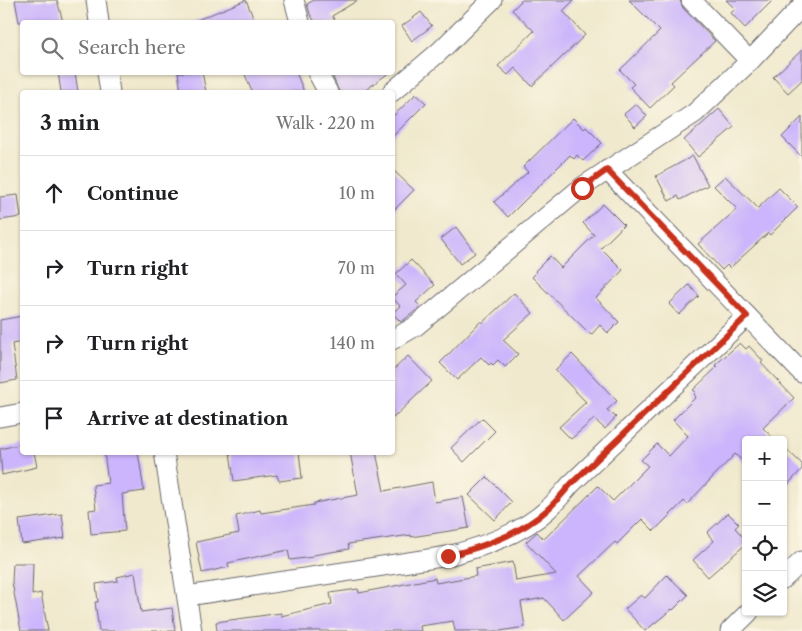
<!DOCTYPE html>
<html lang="en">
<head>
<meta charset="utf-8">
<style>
  body { margin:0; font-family:"Libre Caslon Text",serif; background:#f2f2f2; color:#202124 }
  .controls { position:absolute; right:15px; bottom:15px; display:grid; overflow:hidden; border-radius:5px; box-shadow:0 1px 4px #0004 }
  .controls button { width:45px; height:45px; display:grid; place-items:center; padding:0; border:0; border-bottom:1px solid #e0e0e0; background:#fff; color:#202124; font:25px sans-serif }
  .stop { position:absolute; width:15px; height:15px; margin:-11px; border:4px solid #c8321e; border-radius:50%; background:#fff }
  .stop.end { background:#c8321e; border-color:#fff; box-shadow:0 1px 5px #0008 }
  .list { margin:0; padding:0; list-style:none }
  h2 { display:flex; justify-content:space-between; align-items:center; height:65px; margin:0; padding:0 20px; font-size:21px }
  h2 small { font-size:16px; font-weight:400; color:#757577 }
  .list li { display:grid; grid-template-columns:32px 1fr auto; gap:15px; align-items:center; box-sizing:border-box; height:75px; padding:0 20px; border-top:1px solid #e0e0e0 }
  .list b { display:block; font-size:19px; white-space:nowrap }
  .list em { font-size:16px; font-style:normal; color:#757577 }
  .icon { flex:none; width:28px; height:28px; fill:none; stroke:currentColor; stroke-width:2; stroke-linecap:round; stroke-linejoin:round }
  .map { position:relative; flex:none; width:802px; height:631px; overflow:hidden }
  .search { position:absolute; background:#fff; box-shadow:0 1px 4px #0004; left:20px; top:20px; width:375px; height:55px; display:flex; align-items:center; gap:12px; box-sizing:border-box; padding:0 18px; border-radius:5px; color:#757577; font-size:19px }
  .panel { position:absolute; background:#fff; box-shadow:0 1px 4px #0004; left:20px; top:90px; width:375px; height:365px; border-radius:5px }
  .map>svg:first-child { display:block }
  .building { fill:#ccb5fc }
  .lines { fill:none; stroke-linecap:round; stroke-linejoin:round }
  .street-casing { stroke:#6a686e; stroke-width:21 }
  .street { stroke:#fff; stroke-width:19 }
  .route { stroke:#c8321e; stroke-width:6 }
</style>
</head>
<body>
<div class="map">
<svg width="802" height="631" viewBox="0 0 802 631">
  <rect width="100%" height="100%" fill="#fcf5e5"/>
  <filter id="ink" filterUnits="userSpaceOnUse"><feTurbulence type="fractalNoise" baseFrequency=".02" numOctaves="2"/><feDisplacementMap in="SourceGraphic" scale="10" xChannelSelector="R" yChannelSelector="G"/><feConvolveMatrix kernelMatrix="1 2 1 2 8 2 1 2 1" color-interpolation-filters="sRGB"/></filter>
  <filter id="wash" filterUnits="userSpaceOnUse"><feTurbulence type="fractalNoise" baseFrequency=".0096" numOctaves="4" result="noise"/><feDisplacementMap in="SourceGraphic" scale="20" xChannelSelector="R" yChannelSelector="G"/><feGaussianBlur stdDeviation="1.12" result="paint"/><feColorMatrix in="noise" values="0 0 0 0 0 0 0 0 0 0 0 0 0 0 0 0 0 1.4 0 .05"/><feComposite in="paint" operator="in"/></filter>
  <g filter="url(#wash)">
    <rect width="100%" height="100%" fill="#f0e9cd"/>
    <g id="blocks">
      <!-- building -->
      <g class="building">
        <polygon points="15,0 57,0 63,22 19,22"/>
        <polygon points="246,0 255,22 192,22"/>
        <polygon points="314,0 358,0 332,16 336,22 315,22 310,14 307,4"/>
        <polygon points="522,0 574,0 563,11 585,35 532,86 515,68 508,75 498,66 534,31 512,10"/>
        <polygon points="629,0 680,0 683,8 715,41 671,82 674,85 650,108 630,87 634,84 620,70 660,31"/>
        <polygon points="726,0 773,0 745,28 731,13 735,9"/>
        <polygon points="421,12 432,26 412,41 402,26"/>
        <polygon points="802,50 802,80 788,93 773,77"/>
        <polygon points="58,72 75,72 78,92 61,92"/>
        <polygon points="178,72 202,72 206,92 181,92"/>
        <polygon points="244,72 296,72 304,92 252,92"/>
        <polygon points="338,72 390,72 363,92 339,92 333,77"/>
        <polygon points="416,94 426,103 392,137 392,117"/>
        <polygon points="636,104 647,116 635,127 624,114"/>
        <polygon points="719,109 734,127 698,157 684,140"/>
        <polygon points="802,117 802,157 782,137"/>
        <polygon points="573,118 584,129 586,127 602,143 583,161 577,155 574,159 570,155 508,217 494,202 528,172 523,167"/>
        <polygon points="693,156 708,185 680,200 678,196 669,201 656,176"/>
        <polygon points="392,169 414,190 392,212"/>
        <polygon points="725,176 758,208 779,188 798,207 770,235 768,233 730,268 727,265 722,270 698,244 737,209 714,186"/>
        <polygon points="18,195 21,217 0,220 0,197"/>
        <polygon points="603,204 624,225 601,248 623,270 596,298 619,322 608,333 600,325 591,335 532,277 536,273 535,271 550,256 561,268 594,235 583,223"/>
        <polygon points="456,227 475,253 460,264 441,239"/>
        <polygon points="411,260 435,285 416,302 421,307 401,322 392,313 400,306 392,297 406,285 396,274"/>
        <polygon points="689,285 699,296 679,315 669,304"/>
        <polygon points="514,293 533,313 503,340 518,354 505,367 498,360 493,365 491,363 489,365 481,357 457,380 440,363 481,321 482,323"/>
        <polygon points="22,316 22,342 12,344 17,380 0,383 0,320"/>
        <polygon points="740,343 746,349 749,346 763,361 761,363 794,398 763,428 775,440 746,440 746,464 735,454 687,504 684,501 654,531 642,519 617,544 615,542 579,576 594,592 564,620 544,598 521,602 525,627 500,631 455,631 453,621 420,626 421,631 217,631 216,622 281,613 281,616 332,604 330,593 358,589 359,593 435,578 436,583 476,576 475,569 513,562 516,581 556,574 526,542 537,532 544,539 598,486 613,501 648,466 641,460 657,444 669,456 688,436 673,420 696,397 694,394 696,392 693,390 717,367 715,365"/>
        <polygon points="572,354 617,401 607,410 616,417 605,429 594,419 571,439 559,427 586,402 555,370"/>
        <polygon points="408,356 432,381 392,419 392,371"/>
        <polygon points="482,418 495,431 464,462 451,448"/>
        <polygon points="22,444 22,452 34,452 37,467 2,475 0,449"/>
        <polygon points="783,446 802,464 802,469 783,490"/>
        <polygon points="104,452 138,452 144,491 122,494 125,531 91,534 89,510 96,509 93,485 108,483"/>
        <polygon points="230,452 299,452 302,478 279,481 277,475 234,481"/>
        <polygon points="350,452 376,452 384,491 432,482 435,502 463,497 469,528 411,537 411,535 348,544 349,549 313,555 313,557 290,560 288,550 228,563 229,567 202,573 196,542 239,533 236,516 260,510 261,513 314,505 314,503 358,495"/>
        <polygon points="487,477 512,502 495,520 469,495"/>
        <polygon points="728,513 739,524 735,528 746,540 746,544 708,577 693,560 714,541 707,533"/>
        <polygon points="62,514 65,538 22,544 19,520"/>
        <polygon points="13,563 33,563 32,595 41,593 48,631 21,631 12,582"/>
        <polygon points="135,573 141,612 172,608 175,631 99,631 95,602 98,602 96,584 118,581 117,577"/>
        <polygon points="667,575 688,595 673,610 672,609 645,631 625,609 641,595 645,598"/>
      </g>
    </g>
  </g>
  <g filter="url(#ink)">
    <use href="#blocks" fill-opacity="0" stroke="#6a686e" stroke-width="1"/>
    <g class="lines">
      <defs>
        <g id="street">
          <polyline points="96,0 99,22"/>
          <polyline points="294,0 300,22"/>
          <polyline points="691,0 750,61"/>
          <polyline points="107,72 110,92"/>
          <polyline points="317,72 328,92"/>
          <polyline points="392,92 439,52 492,0"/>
          <polyline points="607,170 802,373"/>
          <polyline points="392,340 416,326 582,187 695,113 750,61 802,6"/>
          <polyline points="0,417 22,413"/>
          <polyline points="164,452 192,631"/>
          <polyline points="783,579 802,561"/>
          <path d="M187,596L448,556C482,547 521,534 547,510C556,502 563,493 571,484L747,316"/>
          <polyline points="730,631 749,612"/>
        </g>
      </defs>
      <!-- street casing -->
      <use href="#street" class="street-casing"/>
      <!-- street -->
      <use href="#street" class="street"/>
    </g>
  </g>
  <g class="lines" filter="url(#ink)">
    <!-- route -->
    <path class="route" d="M448,556C482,547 521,534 547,510C556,502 563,493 571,484L747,316L607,170L582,188"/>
  </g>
</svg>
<div class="controls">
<button>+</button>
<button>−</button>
<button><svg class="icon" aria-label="locate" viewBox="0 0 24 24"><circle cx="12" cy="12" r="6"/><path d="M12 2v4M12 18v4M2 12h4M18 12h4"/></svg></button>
<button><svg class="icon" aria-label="layers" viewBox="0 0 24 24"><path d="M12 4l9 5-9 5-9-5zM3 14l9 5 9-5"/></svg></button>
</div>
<div class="stop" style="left:582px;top:188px"></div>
<div class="stop end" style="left:448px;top:556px"></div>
<div class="search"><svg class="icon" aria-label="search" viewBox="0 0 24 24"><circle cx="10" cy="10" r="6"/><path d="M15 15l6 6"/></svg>Search here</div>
<section class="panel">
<h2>3 min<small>Walk · 220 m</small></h2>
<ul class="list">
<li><svg class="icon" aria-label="ahead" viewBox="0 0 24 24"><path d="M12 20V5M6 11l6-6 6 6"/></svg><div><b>Continue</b></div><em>10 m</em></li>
<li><svg class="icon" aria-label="right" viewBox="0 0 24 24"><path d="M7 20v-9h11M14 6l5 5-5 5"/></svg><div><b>Turn right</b></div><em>70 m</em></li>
<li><svg class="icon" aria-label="right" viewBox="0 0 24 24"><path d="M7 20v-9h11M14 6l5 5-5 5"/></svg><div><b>Turn right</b></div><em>140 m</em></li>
<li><svg class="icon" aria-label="arrive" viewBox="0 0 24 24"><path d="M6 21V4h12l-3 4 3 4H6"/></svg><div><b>Arrive at destination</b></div></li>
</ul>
</section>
</div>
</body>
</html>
